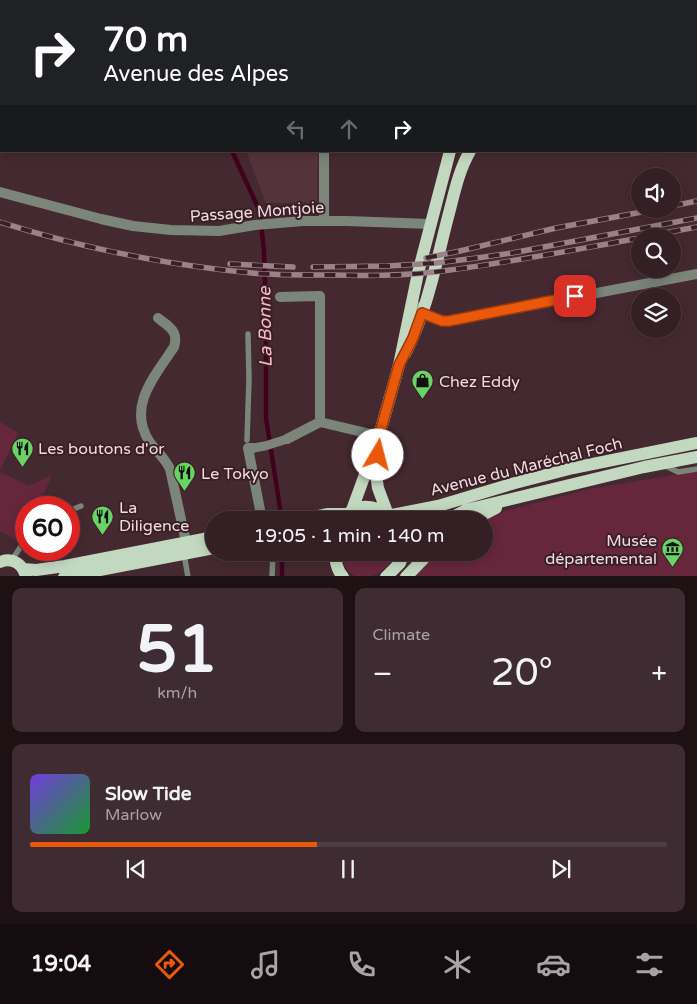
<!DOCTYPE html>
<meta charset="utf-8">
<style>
:root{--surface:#341f25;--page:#3f2c32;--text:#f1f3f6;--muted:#a9a2a7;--line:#4e3d42;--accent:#ea580c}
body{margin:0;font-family:"Varela Round",sans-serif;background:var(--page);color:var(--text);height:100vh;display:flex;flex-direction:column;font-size:19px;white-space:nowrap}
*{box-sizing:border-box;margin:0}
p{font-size:16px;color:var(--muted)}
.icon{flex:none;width:28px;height:28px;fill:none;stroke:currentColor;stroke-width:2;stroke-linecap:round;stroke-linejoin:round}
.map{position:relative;height:576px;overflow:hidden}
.side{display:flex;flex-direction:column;gap:12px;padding:12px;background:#1d1114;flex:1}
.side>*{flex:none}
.guide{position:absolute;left:0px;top:0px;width:698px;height:152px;box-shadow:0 2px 12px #0003,0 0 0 1px var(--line);background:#202124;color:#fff;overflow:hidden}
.buttons{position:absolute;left:631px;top:168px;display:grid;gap:10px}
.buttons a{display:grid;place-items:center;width:50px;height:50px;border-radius:50%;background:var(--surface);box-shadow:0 2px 12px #0003,0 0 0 1px var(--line);font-size:25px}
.speed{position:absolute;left:15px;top:496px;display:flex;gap:10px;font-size:25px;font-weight:700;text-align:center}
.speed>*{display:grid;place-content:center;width:65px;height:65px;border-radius:50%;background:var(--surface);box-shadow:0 2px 12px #0003,0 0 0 1px var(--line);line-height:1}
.speed .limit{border:8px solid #d22;background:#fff;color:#111}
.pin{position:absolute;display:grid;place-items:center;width:42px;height:42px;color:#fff;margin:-21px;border-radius:10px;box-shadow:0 2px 8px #0006}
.me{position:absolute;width:55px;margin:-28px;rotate:8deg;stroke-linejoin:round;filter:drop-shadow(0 0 4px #0008)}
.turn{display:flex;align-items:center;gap:18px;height:105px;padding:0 20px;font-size:22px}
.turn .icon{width:65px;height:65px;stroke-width:2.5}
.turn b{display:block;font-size:35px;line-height:42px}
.lanes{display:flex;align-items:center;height:48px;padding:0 20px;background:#0003;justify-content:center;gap:25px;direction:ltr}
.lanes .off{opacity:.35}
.big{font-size:38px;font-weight:600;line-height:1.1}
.side .card{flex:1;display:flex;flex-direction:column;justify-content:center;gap:8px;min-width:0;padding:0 18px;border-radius:10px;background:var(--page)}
.side .dial{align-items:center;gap:0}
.dial b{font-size:65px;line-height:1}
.song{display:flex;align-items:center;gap:15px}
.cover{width:60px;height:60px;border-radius:8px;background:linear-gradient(135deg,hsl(260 70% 55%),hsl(130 70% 35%))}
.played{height:5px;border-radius:2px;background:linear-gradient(90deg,var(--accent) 45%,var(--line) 45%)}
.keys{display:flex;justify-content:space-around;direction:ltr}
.heat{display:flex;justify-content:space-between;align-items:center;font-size:28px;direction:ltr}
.side .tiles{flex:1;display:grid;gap:12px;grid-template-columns:1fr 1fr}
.card:last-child{grid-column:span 2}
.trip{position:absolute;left:205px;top:511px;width:288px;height:50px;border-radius:25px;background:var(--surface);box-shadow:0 2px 12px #0003,0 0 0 1px var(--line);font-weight:600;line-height:50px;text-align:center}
.tab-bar{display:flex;height:80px;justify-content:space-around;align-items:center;background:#150c0f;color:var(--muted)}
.tab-bar .icon{width:35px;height:35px}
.tab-bar .active{color:var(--accent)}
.tab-bar b{font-size:22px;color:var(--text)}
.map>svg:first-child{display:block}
.built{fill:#55333d}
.green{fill:#66273c}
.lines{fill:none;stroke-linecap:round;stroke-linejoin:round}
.stream{stroke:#41001c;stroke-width:4.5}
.service{stroke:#7b857a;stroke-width:5.5}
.pedestrian{stroke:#7b857a;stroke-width:9}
.minor{stroke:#7b857a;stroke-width:10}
.tertiary{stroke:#7b857a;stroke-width:10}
.primary{stroke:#c3d8c1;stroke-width:12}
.rail-casing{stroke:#9a8288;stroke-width:5.5}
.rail{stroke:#3a1f27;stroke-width:4;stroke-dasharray:11;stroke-linecap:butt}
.route-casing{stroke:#983908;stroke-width:12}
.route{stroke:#ea580c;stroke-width:9}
.labels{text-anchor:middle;stroke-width:4;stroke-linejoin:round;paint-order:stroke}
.street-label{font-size:16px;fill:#efdce0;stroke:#3a1f27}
.poi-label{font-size:16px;fill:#efdce0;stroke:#3a1f27;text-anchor:start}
.water-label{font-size:18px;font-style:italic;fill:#f9b9c9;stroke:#3a1f27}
</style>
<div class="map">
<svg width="697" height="577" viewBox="0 0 697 577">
<rect width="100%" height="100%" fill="#452931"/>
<path class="built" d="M511,0H697V86L696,1H510Z
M246,151H318L317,203H266Z"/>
<path class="green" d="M0,422L18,433L0,471Z
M697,471V576L413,577L438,553L484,552L483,520L505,511L590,489Z
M0,472L29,486L52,475L38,507L26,508V527L18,541L0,531Z
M342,553V552L396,553C391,562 384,571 374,575C370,577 366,577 362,577C349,577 342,565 342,553Z"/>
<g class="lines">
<path class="stream" d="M164,0V1
M232,151L260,212L264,252L266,316V418L280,508
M282,577V559"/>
<path class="service" d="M291,1L294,0
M696,44H697
M247,440L249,379L248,334
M666,466L678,472L697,469
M69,511L81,506
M184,554L188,577
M12,560L23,543
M272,577L273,552"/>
<path class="pedestrian" d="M253,448L265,446L287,439"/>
<path class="minor" d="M321,0V1
M34,1L35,0
M0,49L1,47
M324,151V221
M0,192L101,219L133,226L171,230L219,231L255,225L303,221H347L430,224
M280,297L320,296V422
M418,307C423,317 439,321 449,321L697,274
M158,318C169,327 179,331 174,347C155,376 127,406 149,441C156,452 164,456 170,469L186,542
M287,439L320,422L379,436
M253,448H248L262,520"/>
<path class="tertiary" d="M696,95H697"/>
<path class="primary" d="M493,1V0
M405,354C427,312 436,263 448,217C454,195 458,172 470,151
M377,458L376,474L378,488L387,512
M352,510L379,436L399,365L418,273L450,151
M392,515L438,506L515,483L573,468L697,443
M299,520L327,514H347
M343,520C355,501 375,506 392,515
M447,520L466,510L644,467L697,457
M473,520L496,508
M335,552C335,561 337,570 343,577
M0,562C13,557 23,564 26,577
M24,569L36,570L65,566L214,537
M64,577L214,548
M386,577L400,563L404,552
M406,577L430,552"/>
<defs>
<path id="rail" d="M672,206L697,201
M0,222C82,248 166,265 252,273C279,275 306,275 332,275C366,276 400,276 434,272C503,264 572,250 640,238
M648,236L697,227
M426,258L460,251L556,228L658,209
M230,264L293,267
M313,267L388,266L436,263L477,258L512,253L697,218"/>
</defs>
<use href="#rail" class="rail-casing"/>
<use href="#rail" class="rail"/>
</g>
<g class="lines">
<defs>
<path id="route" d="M378,455L379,436L399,365L413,338L422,313L442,321H449L575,296"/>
</defs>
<use href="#route" class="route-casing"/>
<use href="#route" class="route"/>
</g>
<defs>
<symbol id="shop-pin" viewBox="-11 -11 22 30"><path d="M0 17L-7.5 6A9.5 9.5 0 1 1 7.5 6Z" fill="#69d464" stroke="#3a1f27"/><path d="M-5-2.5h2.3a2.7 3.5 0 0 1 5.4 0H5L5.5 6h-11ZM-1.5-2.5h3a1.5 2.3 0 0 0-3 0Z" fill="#111"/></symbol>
<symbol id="restaurant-pin" viewBox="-11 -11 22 30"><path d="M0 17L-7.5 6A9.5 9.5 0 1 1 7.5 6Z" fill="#69d464" stroke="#3a1f27"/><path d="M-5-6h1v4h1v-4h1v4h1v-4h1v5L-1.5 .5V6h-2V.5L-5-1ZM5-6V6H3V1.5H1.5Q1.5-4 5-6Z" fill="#111"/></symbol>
<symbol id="museum-pin" viewBox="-11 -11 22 30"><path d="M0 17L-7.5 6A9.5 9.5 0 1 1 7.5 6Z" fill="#69d464" stroke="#3a1f27"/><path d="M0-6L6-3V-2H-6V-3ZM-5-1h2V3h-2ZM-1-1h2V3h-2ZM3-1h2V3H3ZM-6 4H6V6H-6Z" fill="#111"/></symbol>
</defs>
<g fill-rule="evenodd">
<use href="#shop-pin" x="410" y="368" width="25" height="34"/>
<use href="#restaurant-pin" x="10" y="436" width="25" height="34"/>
<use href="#restaurant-pin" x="172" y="460" width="25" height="34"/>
<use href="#restaurant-pin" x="90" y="504" width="25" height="34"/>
<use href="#museum-pin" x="660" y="536" width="25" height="34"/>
</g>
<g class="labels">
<g class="street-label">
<text transform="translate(257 211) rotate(-4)" y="6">Passage Montjoie</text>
<text transform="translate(526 466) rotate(-14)" y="6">Avenue du Maréchal Foch</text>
</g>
<g class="poi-label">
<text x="439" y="387">Chez Eddy</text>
<text x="38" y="454">Les boutons d'or</text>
<text x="201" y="479">Le Tokyo</text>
<text x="119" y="513">La<tspan x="119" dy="18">Diligence</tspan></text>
<text x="657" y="546" text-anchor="end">Musée<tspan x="657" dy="18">départemental</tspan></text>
</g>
<g class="water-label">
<text transform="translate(265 327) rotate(-91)" y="6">La Bonne</text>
</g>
</g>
</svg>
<div class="buttons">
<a><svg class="icon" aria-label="sound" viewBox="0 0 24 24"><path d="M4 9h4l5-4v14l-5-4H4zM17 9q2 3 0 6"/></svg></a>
<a><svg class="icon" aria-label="search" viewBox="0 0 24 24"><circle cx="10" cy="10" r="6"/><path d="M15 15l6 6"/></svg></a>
<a><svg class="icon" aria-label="layers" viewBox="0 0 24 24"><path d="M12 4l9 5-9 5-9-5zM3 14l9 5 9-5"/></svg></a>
</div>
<div class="speed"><div class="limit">60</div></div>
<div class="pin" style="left:575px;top:296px;background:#d93025"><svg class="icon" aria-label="arrive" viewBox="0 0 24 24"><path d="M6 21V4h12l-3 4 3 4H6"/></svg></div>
<svg class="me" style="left:378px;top:455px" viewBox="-20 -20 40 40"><circle r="19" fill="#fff"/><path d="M0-13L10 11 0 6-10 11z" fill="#ea580c"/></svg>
<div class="trip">19:05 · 1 min · 140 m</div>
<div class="guide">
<div class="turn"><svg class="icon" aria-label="right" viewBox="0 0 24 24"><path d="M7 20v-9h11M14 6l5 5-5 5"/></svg><div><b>70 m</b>Avenue des Alpes</div></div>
<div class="lanes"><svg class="icon off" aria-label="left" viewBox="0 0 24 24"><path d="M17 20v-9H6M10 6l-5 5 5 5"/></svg><svg class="icon off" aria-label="ahead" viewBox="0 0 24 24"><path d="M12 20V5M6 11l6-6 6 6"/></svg><svg class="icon" aria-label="right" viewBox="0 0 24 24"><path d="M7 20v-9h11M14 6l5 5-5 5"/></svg></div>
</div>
</div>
<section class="side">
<div class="tiles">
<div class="card dial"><b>51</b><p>km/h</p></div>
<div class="card"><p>Climate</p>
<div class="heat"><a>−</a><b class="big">20°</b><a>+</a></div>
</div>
<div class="card">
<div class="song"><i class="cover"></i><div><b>Slow Tide</b><p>Marlow</p></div></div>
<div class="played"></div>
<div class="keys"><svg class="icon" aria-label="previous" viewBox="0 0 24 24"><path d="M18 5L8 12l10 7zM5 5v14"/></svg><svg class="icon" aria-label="pause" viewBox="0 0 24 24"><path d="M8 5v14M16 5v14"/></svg><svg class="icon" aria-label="next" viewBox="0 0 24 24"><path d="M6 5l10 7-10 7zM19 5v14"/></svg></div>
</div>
</div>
</section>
<nav class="tab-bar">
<b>19:04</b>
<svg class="icon active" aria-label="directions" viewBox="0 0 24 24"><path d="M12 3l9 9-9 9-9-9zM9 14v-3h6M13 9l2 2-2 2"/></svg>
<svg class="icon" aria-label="music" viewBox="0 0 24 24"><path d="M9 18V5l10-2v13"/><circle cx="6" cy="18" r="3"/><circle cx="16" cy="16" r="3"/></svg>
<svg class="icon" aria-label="phone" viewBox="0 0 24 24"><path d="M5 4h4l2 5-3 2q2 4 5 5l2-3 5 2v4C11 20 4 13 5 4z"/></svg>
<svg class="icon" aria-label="climate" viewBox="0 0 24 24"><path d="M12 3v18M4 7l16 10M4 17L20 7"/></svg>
<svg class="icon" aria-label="car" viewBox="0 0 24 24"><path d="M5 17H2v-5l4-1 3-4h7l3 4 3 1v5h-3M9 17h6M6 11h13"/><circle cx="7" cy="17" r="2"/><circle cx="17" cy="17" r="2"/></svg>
<svg class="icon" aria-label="filters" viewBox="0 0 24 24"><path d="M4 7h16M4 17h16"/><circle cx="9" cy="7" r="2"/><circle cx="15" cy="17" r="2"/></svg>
</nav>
